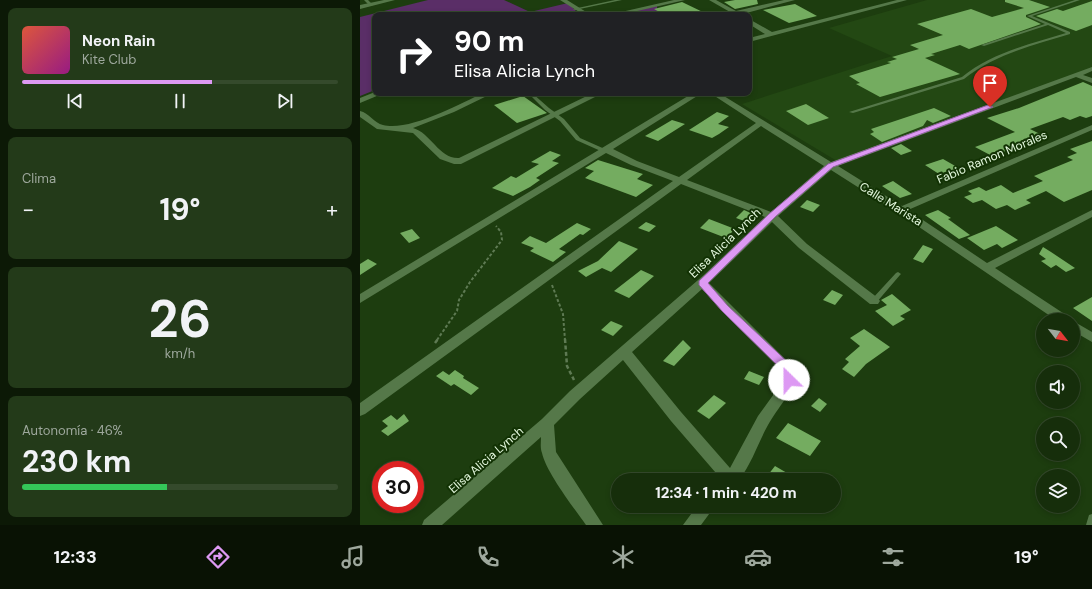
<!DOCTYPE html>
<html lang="es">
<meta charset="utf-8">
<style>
:root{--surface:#162e0b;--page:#233a19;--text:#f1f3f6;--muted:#9ea89d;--line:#354a2c;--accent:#dd99f3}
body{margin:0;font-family:"DM Sans",sans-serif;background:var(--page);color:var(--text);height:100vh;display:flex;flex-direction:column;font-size:15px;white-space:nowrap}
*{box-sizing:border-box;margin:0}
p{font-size:13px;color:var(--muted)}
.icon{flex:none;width:22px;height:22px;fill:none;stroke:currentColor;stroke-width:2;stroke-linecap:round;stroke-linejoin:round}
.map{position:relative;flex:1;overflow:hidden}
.side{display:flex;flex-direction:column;gap:8px;padding:8px;background:#0c1906;width:360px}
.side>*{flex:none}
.hud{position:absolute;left:12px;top:12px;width:380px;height:84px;border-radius:8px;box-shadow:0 2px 6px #0003,0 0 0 1px var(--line);background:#202124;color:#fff;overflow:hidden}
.needle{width:26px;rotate:121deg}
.buttons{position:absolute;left:676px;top:313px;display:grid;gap:8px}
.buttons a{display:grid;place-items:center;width:44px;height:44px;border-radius:50%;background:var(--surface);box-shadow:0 2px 6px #0003,0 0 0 1px var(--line);font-size:20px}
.speed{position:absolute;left:12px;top:461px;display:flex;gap:8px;font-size:20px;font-weight:700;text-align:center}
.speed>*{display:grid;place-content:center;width:52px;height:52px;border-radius:50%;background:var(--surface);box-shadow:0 2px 6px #0003,0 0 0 1px var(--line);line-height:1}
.speed .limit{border:6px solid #d22;background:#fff;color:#111}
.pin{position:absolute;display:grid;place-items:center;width:34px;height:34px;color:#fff;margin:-41px -17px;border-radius:50% 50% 50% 0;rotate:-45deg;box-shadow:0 0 4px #0007}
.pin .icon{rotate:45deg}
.me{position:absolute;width:44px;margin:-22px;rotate:337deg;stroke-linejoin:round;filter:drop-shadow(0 0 3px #0008)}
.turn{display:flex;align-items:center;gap:14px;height:84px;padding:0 16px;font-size:18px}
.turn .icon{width:52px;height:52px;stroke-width:2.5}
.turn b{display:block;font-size:28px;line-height:34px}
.big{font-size:30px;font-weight:700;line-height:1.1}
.side .card{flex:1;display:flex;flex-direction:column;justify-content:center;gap:6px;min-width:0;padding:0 14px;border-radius:8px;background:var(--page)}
.side .dial{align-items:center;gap:0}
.dial b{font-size:52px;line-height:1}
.song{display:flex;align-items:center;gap:12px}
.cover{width:48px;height:48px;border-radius:6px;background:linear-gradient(135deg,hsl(10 70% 55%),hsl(310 70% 35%))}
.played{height:4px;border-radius:2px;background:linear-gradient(90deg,var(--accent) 60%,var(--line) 60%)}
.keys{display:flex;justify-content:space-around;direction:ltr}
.heat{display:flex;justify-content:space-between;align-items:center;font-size:22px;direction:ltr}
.charge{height:6px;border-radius:3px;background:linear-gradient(90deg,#34c759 46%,var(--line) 0)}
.trip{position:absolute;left:251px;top:473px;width:230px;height:40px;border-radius:20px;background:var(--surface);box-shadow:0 2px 6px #0003,0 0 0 1px var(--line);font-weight:700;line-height:40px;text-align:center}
.tab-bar{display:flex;height:64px;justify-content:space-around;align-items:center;background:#091204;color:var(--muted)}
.tab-bar .icon{width:28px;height:28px}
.tab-bar .active{color:var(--accent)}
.tab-bar b{font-size:18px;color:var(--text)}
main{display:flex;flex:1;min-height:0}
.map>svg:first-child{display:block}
.built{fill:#234813}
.green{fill:#5a2e67}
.building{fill:#74ac60}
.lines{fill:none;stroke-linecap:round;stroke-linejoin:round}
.path-far1{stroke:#5e7a53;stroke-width:2;stroke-dasharray:3 2;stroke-linecap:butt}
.path{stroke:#5e7a53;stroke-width:2.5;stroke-dasharray:4 2.5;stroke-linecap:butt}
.service{fill:#557849;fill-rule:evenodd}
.minor{fill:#557849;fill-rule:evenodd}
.route{fill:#dd99f3;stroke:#90639e}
.labels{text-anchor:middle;stroke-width:4;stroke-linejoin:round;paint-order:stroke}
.street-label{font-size:12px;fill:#e4f8de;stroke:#123204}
</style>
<main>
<section class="side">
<div class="card">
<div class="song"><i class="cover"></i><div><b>Neon Rain</b><p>Kite Club</p></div></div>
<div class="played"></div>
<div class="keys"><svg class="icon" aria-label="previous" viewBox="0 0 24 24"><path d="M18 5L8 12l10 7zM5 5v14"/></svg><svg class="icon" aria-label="pause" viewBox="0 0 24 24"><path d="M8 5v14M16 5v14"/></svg><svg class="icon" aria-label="next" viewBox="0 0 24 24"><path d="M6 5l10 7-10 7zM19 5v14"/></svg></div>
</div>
<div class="card"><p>Clima</p>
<div class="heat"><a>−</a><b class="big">19°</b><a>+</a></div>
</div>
<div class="card dial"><b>26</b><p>km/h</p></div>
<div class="card"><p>Autonomía · 46%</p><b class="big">230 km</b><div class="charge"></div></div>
</section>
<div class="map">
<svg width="732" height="525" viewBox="0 0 732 525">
<rect width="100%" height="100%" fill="#1d3d0f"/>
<path class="built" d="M567,0H732V69L482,164L382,104L532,56L469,28Z"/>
<path class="green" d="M68,0H144L170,12L208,3L218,13L214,15H15V90L0,96V17Z
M297,6V9L305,15H256Z"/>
<path class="building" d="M375,0H397L398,4L375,9L364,2Z
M645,0H669L690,7L666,15V17L681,24L609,49L600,45L571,54L575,55L565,58L600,74L520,97L496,84L500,83L489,76L531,63L527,62L537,59L532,57L559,49L550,45L583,35L557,24L611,9L632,17L664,8L645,2Z
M732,1V25L716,31L676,16L697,9L703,11Z
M322,2L349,15H305L294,9Z
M435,4L457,16L429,23L403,10Z
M723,82L732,86V116L726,118L720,116L710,120L703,117L670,129L686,137L632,156L615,147L655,132L627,118L659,108Z
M163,96L187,113L157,123L134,105Z
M446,104L469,118L448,125L426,111Z
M574,108L591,116L573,123L567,120L563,126L522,142L510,134L514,132L511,129Z
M357,112L369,116L358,124L369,127L359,134L352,138L329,130Z
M312,120L325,124L298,141L285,136Z
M732,141V190L704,202L686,191L666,200L671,203L655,210L647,205L636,209L622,200L613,203L604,197L612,194L608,191L619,187L626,191L641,185L653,193L683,181L674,176L713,160L707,157L717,153L710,149Z
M541,144L552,151L541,155L531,148Z
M190,151L201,155L192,161L199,163L176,178L180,180L170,187L153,196L132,188L151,176L156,178L179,164L171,162Z
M583,159L604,171L594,175L588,171L579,174L565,165Z
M238,160L283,174L277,179L293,185L276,197L225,178L234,171L225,168Z
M533,181L552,194L540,198L522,186Z
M447,200L460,205L453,212L440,207Z
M384,210L395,215L387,222L376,218Z
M578,210L591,218L588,219L610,235L599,239L565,215Z
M349,219L375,229L366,238L340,228Z
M286,222L296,226L289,232L278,228Z
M217,223L231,229L223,235L220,234L199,249L206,252L193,262L170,251L174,248L161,243L170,236L186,243Z
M636,226L658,240L642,248L637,244L624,250L607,238Z
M52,229L60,238L49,243L40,233Z
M259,241L278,249L251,272L242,268L226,277L218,271L238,261Z
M563,245L573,249L563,263L553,259Z
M683,247L691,252L715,268L706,272L696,265L691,268L681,261L686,259L679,254Z
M8,259L17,264L0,275V264Z
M281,270L294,276L269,298L254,291Z
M472,290L483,295L475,305L463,300Z
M532,294L551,310L540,316L545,319L533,326L515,311L527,305L521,300Z
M732,297V321L713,308Z
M251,321L263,326L253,336L241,330Z
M504,329L530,347L506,364L494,377L482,369L489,362L485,359L500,346L490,338Z
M323,340L331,348L314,366L303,361Z
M95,370L104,376L103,378L119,388L111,395L94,384L91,386L76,376L83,371L89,375Z
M389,371L404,377L399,385L384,379Z
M354,395L366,403L349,419L337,411Z
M459,398L467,404L460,412L451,406Z
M44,414L49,421L28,436L21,431L28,426L22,421L31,415L37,420Z
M428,423L461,441L450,456L416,438Z
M415,466L427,473L422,480H404Z"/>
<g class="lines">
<path class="path-far1" d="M192,285L203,314L205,340
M77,340L97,311L99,300L110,282L142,240L141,232L136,226"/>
<path class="path" d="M205,339L207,366L214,380
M75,343L78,339"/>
<path class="service" d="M4,0H8L13,5L10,6Z
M255,0H262L215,10L213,9Z
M715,0H720L672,16L710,32V34C674,45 635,54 604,79L493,113L489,112L602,77C631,53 670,44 706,33L688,25L624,46L621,45L685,24L667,16Z
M168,93H172L189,108L204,119L220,138L247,150V152H243L216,140L200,121L185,110Z
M538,272L541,274L540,275L516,303H512L511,301L512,299L536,273Z
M732,514V525H726L729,515Z"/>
<path class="minor" d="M24,0H35L0,9V5Z
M200,0H207L231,15H224Z
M314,0H325L260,15H248Z
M349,0H356L376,11L424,0H435L379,15H363L370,12Z
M537,0H547L389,42V38L405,34L389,24V19L412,32Z
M732,67V71L723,75L732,78V83L716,77L478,166L542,206L732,125V130L548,210L627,263L732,210V217L635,268L709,317L711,320H696L537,212L471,170L418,216L447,244L518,298L520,301L518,304H510L439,248L412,222L349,283L437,371C433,393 418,407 408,425C398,443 392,463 379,480H362L311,421L263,360L220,399L194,425L196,452L243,525H226C214,508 186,472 182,453C180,448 181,442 181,437L82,525H62L64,520L182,419L210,391L345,274L405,217L321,184L5,414L0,416V403L313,181L271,165L246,153L0,303V294L333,93H342L253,149L277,161L319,177L396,123L350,93H359L471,162ZM401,126L464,166L411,212L327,180ZM342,289L423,372L419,387L398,416L370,468L321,412L272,352Z
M15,92L24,93L0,103V98Z
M123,93H133L94,112L53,128C71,133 79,159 99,158L233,93H243L101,164H94L80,159L53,133L17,129L0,117V111C9,113 14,123 23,125C48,132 100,104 123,93Z
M713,321L732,332V342L713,331Z
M337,506H355L341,525H323Z"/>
</g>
<path class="route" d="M628,105L633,107L473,167L415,217L348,283L368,306L434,368L435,371L433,383H425L424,372L362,311L339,285V281L409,214L468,164Z"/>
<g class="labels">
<g class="street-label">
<text transform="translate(632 157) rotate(-23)" y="4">Fabio Ramon Morales</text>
<text transform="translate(531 204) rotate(32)" y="4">Calle Marista</text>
<text transform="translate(365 243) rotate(-44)" y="4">Elisa Alicia Lynch</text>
<text transform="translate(126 460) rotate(-41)" y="4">Elisa Alicia Lynch</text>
</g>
</g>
</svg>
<div class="buttons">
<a><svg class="needle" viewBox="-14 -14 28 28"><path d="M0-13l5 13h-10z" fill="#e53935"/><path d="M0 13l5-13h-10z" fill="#9ea89d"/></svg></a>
<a><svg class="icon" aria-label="sound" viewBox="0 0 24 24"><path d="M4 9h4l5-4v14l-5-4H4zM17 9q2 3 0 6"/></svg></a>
<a><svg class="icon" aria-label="search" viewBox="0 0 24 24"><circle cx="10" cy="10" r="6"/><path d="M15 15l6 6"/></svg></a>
<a><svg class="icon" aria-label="layers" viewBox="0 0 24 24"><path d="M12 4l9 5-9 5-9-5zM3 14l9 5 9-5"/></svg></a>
</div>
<div class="speed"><div class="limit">30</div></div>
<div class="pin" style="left:630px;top:107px;background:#d93025"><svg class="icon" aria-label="arrive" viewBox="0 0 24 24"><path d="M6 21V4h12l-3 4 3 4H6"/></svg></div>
<svg class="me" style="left:429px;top:380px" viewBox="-20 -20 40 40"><circle r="19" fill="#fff"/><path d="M0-13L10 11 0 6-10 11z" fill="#dd99f3"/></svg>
<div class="trip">12:34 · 1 min · 420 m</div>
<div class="hud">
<div class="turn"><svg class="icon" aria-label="right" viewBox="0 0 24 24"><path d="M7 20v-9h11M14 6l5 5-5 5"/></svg><div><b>90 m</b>Elisa Alicia Lynch</div></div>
</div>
</div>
</main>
<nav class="tab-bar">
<b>12:33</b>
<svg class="icon active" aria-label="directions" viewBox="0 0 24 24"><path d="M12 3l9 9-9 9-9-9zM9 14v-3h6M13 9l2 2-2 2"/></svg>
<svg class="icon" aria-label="music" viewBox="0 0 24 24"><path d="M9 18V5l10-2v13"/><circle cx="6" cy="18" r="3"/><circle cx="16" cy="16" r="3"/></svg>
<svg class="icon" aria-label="phone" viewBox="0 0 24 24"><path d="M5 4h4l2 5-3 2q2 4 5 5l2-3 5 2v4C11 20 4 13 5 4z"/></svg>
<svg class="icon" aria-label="climate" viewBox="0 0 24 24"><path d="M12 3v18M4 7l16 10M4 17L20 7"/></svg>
<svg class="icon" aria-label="car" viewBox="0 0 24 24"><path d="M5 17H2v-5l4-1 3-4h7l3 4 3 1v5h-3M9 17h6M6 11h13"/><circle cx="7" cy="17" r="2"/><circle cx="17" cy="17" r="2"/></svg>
<svg class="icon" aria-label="filters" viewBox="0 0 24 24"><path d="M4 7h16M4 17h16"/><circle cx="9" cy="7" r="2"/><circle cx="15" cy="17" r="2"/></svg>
<b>19°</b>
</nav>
